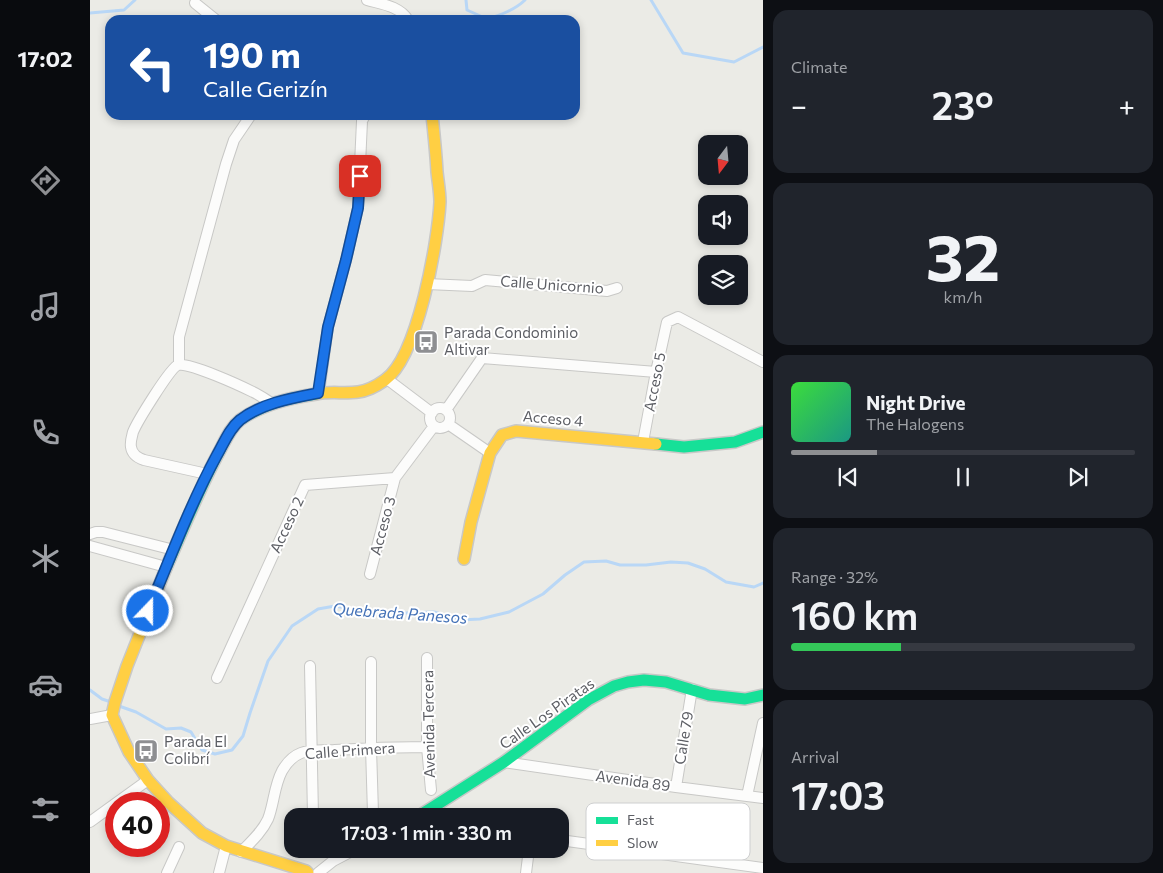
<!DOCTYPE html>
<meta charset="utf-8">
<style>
:root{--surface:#171b24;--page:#20242c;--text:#f1f3f6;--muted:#9ea1a6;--line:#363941;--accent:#8e8f92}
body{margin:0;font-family:Commissioner,sans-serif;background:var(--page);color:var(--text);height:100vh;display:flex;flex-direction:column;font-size:19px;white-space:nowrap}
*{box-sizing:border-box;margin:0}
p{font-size:16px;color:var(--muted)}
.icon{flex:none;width:28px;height:28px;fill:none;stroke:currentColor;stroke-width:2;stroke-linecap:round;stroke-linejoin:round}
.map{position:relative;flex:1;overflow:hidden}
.details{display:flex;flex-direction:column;gap:10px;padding:10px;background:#0d0f14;width:400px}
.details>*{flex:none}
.guide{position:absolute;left:15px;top:15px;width:475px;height:105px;border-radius:15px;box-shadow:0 2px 8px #0003;background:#1a4fa0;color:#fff;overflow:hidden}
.needle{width:32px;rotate:196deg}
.buttons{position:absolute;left:608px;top:135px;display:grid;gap:10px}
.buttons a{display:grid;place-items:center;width:50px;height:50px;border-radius:10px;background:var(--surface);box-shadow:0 2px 8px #0003;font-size:25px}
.speed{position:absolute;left:15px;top:792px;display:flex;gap:10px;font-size:25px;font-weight:700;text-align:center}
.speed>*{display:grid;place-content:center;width:65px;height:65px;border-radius:50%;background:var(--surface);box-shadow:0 2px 8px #0003;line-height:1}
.speed .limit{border:8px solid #d22;background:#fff;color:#111}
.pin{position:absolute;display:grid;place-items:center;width:42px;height:42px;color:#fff;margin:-21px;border-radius:10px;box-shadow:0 2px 8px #0006}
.me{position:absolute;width:55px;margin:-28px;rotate:22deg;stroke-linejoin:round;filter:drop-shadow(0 0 4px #0008)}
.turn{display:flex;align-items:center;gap:18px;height:105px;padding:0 15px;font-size:22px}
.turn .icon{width:65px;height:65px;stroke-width:2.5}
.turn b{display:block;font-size:35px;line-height:42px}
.big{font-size:38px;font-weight:600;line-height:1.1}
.details .card{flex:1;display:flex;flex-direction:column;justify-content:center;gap:8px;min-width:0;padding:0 18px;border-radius:15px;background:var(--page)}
.details .dial{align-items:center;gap:0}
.dial b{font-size:65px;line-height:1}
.song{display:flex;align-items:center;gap:15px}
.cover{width:60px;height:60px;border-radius:8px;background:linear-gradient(135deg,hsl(120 70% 55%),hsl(170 70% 35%))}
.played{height:5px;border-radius:2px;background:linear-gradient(90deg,var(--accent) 25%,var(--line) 25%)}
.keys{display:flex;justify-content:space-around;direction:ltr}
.heat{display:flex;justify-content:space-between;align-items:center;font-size:28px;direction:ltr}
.charge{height:8px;border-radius:4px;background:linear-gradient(90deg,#34c759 32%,var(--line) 0)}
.trip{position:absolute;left:194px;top:808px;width:285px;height:50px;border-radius:15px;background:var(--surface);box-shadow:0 2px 8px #0003;font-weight:600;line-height:50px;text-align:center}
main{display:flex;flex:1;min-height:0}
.dock{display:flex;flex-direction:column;width:90px;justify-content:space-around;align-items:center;background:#090b0e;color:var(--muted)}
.dock .icon{width:35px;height:35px}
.dock .on{color:var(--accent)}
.dock b{font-size:22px;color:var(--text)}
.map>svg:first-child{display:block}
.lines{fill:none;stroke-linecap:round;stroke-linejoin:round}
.stream{stroke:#b9d7f6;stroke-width:3}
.street-casing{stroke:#c8c8c6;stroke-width:12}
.fast-casing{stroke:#c8c8c7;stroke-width:14}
.slow-casing{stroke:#c8c8c7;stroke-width:14}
.street{stroke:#fcfcfb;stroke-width:10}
.fast{stroke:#16e098;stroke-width:11}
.slow{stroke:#ffcf43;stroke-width:11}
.route-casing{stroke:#114b97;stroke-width:12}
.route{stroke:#1a73e8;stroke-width:9}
.labels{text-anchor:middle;stroke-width:4;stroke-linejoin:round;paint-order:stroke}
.street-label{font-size:15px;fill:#5c5e64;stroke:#fff}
.poi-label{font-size:15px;fill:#5c5e64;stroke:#fff;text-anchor:start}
.water-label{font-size:16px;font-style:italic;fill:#4472b7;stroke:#fff}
.key{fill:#fff;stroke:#cecfd0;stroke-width:1}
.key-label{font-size:14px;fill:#5c5e64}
</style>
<main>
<nav class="dock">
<b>17:02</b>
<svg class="icon on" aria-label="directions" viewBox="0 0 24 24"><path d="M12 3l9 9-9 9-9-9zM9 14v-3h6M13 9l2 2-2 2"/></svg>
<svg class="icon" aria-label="music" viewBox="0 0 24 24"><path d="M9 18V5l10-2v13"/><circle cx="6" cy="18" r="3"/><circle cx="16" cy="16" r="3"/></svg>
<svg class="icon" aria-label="phone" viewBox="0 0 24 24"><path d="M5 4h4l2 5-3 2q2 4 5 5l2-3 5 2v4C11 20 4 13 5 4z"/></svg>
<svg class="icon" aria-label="climate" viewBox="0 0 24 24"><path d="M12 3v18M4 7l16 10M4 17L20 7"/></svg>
<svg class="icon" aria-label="car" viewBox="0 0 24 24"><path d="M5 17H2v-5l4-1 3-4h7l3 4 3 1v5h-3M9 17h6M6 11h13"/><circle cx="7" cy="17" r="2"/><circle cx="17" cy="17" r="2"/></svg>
<svg class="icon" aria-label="filters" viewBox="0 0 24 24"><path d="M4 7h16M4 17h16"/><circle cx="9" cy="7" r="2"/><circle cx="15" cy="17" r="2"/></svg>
</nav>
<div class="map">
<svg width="673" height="873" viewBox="0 0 673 873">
<rect width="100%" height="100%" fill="#ebebe6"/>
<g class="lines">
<path class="stream" d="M376,0L377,10L397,19C410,15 425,10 435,0
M561,0L593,53L644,62L673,47
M0,13L34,10L45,0
M0,690L12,699L21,702
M29,706L46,712L76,729L91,728L101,732L112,750L125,754L142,750L153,736L160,713L178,661L202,626L228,609L245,606L279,612L317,613L344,612L370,620L390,619L419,612L453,594L475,575L494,562L516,561L530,565H556L581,562L598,563L615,569L636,582L664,587L673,583"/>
<defs>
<path id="street" d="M277,0C291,4 310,6 318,20
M105,3L126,20
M337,284L382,286L395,280L517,291L527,288
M89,365V337L136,164L144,140L161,115
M297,379L342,413
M229,393L238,327L256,260L268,208L272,121L275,115
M340 418a10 10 0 1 1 20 0a10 10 0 1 1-20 0Z
M356,410L392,358L566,372
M358,424L400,453
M553,442L566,372L577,322L588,317L673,362
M117,474L54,460C48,458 42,454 41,447C40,442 42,436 43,432C47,422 80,368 88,365C99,362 151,386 163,392C170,395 176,400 183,404
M0,534L6,532H13L84,550
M0,546L76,567
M280,574L305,478
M337,658V747L341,790
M281,662V748L283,813
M220,666L223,816
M127,678L215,485L305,478L344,426
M0,719L22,715
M414,762L586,787L673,798
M586,787L602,689
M657,796L673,723
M0,822L58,780
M470,840L673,868
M151,852C161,842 172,832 178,819C184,804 184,786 192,771C196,764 203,756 211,753C221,749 235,751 245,750C276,748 307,747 337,747
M77,873L89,847
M129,873L136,846
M228,873L243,861L266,849
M436,873L439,849"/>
<path id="fast" d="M566,444L594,447L645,442L673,432
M76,568C93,529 109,489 129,452C135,441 140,428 150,420C172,404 200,398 226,394
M329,816L414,762L498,700L524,686L538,682L554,680L576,682L619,695L655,699L673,695"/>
<path id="slow" d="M226,394C240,391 254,394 268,392C277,391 288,385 295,380C328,357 348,241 350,202C350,192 348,182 347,172C346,153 344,134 342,115
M374,559L381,522L400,453L412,435L426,431L566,444
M76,568L37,666L25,702L22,715L39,752L58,780L78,802L112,833L136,846L216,871L218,873"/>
</defs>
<use href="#street" class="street-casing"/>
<use href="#fast" class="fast-casing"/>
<use href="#slow" class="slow-casing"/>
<use href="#street" class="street"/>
<use href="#fast" class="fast"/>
<use href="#slow" class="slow"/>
</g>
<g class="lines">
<defs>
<path id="route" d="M58,611C80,559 100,505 127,455C134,443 139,429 150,420C172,403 202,398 228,393L238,327L256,260L268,208L270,176"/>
</defs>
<use href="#route" class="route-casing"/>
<use href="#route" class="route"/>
</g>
<defs>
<symbol id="bus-square" viewBox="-11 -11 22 22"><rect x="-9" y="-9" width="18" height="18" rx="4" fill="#8e8f92" stroke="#fff"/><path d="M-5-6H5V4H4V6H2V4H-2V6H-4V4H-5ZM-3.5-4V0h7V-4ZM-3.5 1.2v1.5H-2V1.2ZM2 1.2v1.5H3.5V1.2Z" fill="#fff"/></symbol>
</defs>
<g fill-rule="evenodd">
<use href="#bus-square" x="322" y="328" width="28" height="28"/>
<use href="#bus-square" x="42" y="737" width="28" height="28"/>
</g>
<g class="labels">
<g class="street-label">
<text transform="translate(462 285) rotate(4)" y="5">Calle Unicornio</text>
<text transform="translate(565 382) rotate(-79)" y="5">Acceso 5</text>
<text transform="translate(463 419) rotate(5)" y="5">Acceso 4</text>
<text transform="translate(197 525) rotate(-65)" y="5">Acceso 2</text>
<text transform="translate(293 526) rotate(-75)" y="5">Acceso 3</text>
<text transform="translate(457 714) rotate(-35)" y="5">Calle Los Piratas</text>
<text transform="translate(339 724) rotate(-91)" y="5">Avenida Tercera</text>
<text transform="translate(594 738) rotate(-81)" y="5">Calle 79</text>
<text transform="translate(260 751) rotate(-4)" y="5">Calle Primera</text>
<text transform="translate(543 781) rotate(8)" y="5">Avenida 89</text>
</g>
<g class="poi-label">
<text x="354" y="338">Parada Condominio<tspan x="354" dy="17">Altivar</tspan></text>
<text x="74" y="747">Parada El<tspan x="74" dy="17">Colibrí</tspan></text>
</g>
<g class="water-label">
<text transform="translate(310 613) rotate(4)" y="6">Quebrada Panesos</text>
</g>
</g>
<rect x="496" y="803" width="164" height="57" rx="8" class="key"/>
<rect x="506" y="817" width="22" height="7" fill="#16e098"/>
<rect x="506" y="840" width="22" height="6" fill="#ffcf43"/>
<g class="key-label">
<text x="537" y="825">Fast</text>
<text x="537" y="848">Slow</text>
</g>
</svg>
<div class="buttons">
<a><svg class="needle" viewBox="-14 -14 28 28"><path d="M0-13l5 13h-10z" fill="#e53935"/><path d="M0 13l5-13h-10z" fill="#9ea1a6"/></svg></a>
<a><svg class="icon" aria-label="sound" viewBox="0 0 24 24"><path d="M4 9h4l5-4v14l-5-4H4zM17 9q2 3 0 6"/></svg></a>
<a><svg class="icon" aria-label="layers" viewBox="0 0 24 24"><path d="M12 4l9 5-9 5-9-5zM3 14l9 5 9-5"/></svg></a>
</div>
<div class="speed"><div class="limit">40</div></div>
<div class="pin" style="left:270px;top:176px;background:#d93025"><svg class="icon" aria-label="arrive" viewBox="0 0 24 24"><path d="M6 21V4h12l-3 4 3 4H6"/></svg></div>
<svg class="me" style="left:58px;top:611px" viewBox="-20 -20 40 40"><circle r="17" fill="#1a73e8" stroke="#fff" stroke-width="3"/><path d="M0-11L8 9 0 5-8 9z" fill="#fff"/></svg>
<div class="trip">17:03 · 1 min · 330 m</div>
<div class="guide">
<div class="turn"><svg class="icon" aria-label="left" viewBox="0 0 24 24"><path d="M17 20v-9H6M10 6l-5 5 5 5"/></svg><div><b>190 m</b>Calle Gerizín</div></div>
</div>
</div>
<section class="details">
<div class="card"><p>Climate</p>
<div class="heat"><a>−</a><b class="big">23°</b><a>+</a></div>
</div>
<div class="card dial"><b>32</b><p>km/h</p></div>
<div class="card">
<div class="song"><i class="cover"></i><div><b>Night Drive</b><p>The Halogens</p></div></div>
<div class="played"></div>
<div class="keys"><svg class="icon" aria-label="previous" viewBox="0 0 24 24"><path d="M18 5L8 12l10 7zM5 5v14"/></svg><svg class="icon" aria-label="pause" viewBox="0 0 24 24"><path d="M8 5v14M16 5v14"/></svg><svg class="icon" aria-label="next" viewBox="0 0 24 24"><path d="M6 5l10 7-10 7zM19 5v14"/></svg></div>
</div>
<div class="card"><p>Range · 32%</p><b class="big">160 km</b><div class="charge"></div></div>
<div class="card"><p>Arrival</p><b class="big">17:03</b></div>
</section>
</main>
